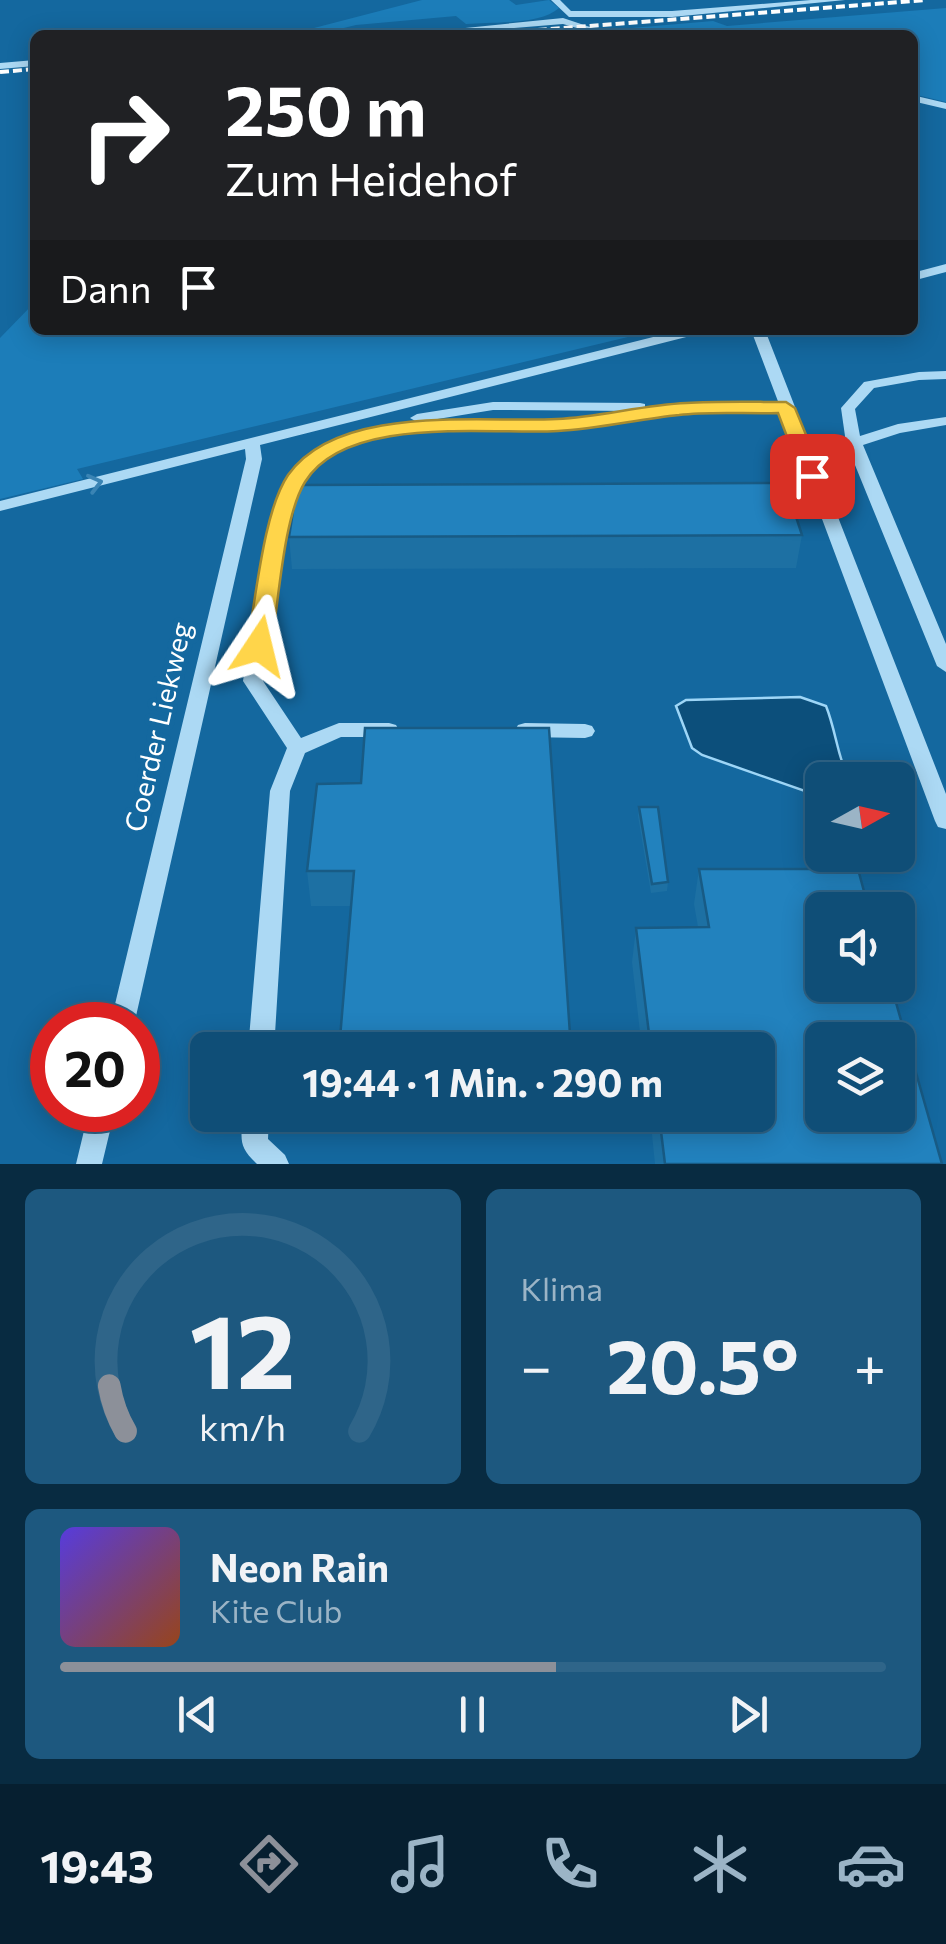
<!DOCTYPE html>
<html lang="de">
<meta charset="utf-8">
<style>
:root{--surface:#0f4e77;--page:#1d587f;--text:#f1f3f6;--muted:#9bb4c6;--line:#2f6589;--accent:#8c9099}
body{margin:0;font-family:Commissioner,sans-serif;background:var(--page);color:var(--text);height:100vh;display:flex;flex-direction:column;font-size:38px;white-space:nowrap}
*{box-sizing:border-box;margin:0}
p{font-size:32px;color:var(--muted)}
.icon{flex:none;width:55px;height:55px;fill:none;stroke:currentColor;stroke-width:2;stroke-linecap:round;stroke-linejoin:round}
.map{position:relative;height:1164px;overflow:hidden}
.sheet{display:flex;flex-direction:column;gap:25px;padding:25px;background:#082b41;flex:1}
.sheet>*{flex:none}
.banner{position:absolute;left:30px;top:30px;width:888px;height:305px;border-radius:15px;box-shadow:0 5px 25px #0003,0 0 0 2px var(--line);background:#202124;color:#fff;overflow:hidden}
.needle{width:65px;rotate:82deg}
.tools{position:absolute;left:805px;top:762px;display:grid;gap:20px}
.tools a{display:grid;place-items:center;width:110px;height:110px;border-radius:15px;background:var(--surface);box-shadow:0 5px 25px #0003,0 0 0 2px var(--line);font-size:50px}
.speed{position:absolute;left:30px;top:1002px;display:flex;gap:20px;font-size:50px;font-weight:700;text-align:center}
.speed>*{display:grid;place-content:center;width:130px;height:130px;border-radius:50%;background:var(--surface);box-shadow:0 5px 25px #0003,0 0 0 2px var(--line);line-height:1}
.speed .limit{border:15px solid #d22;background:#fff;color:#111}
.pin{position:absolute;display:grid;place-items:center;width:85px;height:85px;color:#fff;margin:-42px;border-radius:20px;box-shadow:0 5px 15px #0006}
.me{position:absolute;width:110px;margin:-55px;rotate:10deg;stroke-linejoin:round;filter:drop-shadow(0 0 8px #0008)}
.turn{display:flex;align-items:center;gap:35px;height:210px;padding:0 30px;font-size:45px}
.turn .icon{width:130px;height:130px;stroke-width:2.5}
.turn b{display:block;font-size:70px;line-height:85px}
.then{display:flex;align-items:center;height:95px;padding:0 30px;background:#0003;gap:20px;font-size:38px}
.big{font-size:75px;font-weight:700;line-height:1.1}
.sheet .card{flex:1;display:flex;flex-direction:column;justify-content:center;gap:15px;min-width:0;padding:0 35px;border-radius:15px;background:var(--page)}
.sheet .dial{align-items:center;gap:0}
.dial svg{height:260px;overflow:visible;fill:none;stroke:var(--line);stroke-width:7;stroke-linecap:round;text-anchor:middle}
.dial text{fill:var(--text);stroke:none}
.song{display:flex;align-items:center;gap:30px}
.cover{width:120px;height:120px;border-radius:15px;background:linear-gradient(135deg,hsl(250 70% 55%),hsl(20 70% 35%))}
.played{height:10px;border-radius:5px;background:linear-gradient(90deg,var(--accent) 60%,var(--line) 60%)}
.keys{display:flex;justify-content:space-around;direction:ltr}
.heat{display:flex;justify-content:space-between;align-items:center;font-size:55px;direction:ltr}
.sheet .tiles{flex:1;display:grid;gap:25px;grid-template-columns:1fr 1fr}
.card:last-child{grid-column:span 2}
.trip{position:absolute;left:190px;top:1032px;width:585px;height:100px;border-radius:15px;background:var(--surface);box-shadow:0 5px 25px #0003,0 0 0 2px var(--line);font-weight:700;line-height:100px;text-align:center}
.dock{display:flex;height:160px;justify-content:space-around;align-items:center;background:#061f30;color:var(--muted)}
.dock .icon{width:70px;height:70px}
.dock .selected{color:var(--accent)}
.dock b{font-size:45px;color:var(--text)}
.map>svg:first-child{display:block}
.green{fill:#1c7db9}
.water{fill:#0c4f7b;stroke:#9ed6f7;stroke-width:2.5}
.lines{fill:none;stroke-linecap:round;stroke-linejoin:round}
.stream{stroke:#9ed6f7;stroke-width:4}
.minor{fill:#acd9f4;fill-rule:evenodd}
.rail{stroke:#fff;stroke-width:4;stroke-dasharray:9 4;stroke-linecap:butt}
.wall{fill:#1d70a3}
.building{fill:#2282be;stroke:#185b85;stroke-width:2.5;fill-rule:evenodd}
.oneway{stroke:#3a84b4}
.route{fill:#ffd54a;stroke:#a68a30;stroke-width:2.5}
.labels{text-anchor:middle;stroke-width:10;stroke-linejoin:round;paint-order:stroke}
.street-label{font-size:28px;fill:#fff;stroke:#14689f}
</style>
<div class="map">
<svg width="946" height="1164" viewBox="0 0 946 1164">
<rect width="100%" height="100%" fill="#14689f"/>
<path class="green" d="M422,0H509L516,5L549,0L559,8C540,25 493,22 466,24L456,16L356,25L315,35H287Z
M946,8V102L913,94L912,35H639L620,29L713,21L727,26Z
M35,302V330H657L77,469L83,479L0,499V338Z"/>
<path class="water" d="M800,697L826,706C836,731 837,755 849,780H822V797L702,755L692,748L676,706L686,700Z"/>
<g class="lines">
<path class="stream" d="M912,114L917,113"/>
<path class="minor" d="M551,0H560L571,11H672L811,0H845L672,17H569Z
M563,18L614,35H601L563,24L430,35H396Z
M35,60V66L0,69V63Z
M912,95L946,103V109L912,101Z
M946,264V272L912,281V273Z
M681,330H704L702,333L260,445L262,459L134,1025H110L246,459L245,449L0,511V501Z
M751,330H765L946,794V829L938,827L935,821L782,412C750,412 716,410 683,413C648,416 614,425 578,428C500,435 356,407 304,481C278,518 270,632 263,681L301,738L339,723H389L396,725L399,730L396,735L389,737H341L305,753L290,791L274,1050H248L270,791L287,748L243,681C254,618 258,490 315,452C345,432 382,427 417,422L410,418L417,414L493,402L640,403L645,404V410L676,404H779ZM493,410L637,411L563,421L419,422Z
M946,371V379L919,380L874,388L855,409L860,436L898,424L946,417V425L900,433L863,445L946,644V672L937,666L846,443L841,408L864,382L919,372Z
M525,723L585,724L592,726L595,731L592,736L585,738L525,737L518,735L515,730L518,725Z
M89,1110H115L102,1164H76Z
M243,1115H269L268,1139L285,1155L289,1164H257C238,1146 241,1140 243,1115Z"/>
<path class="rail" d="M473,35L926,0
M0,72L35,69"/>
</g>
<path class="wall" d="M802,535L796,568L292,569L289,537Z
M549,728L571,1050H339L351,906H311L307,871L361,783Z
M639,807L668,882L667,891L651,893L638,816Z
M699,869L942,1164H655L650,1115H758V1050H642L632,962L636,928L698,927L694,904Z"/>
<path class="building" d="M785,483L802,535L289,537L297,485Z
M365,728H549L571,1049L339,1050L354,871H307L317,784L361,783Z
M639,807H658L668,882L652,884Z
M699,869H858L869,910H822V985H891L942,1164H665L659,1115H758V1050H651L636,928L709,927ZM822,1040H898V1115H822Z"/>
<defs><path id="oneway-chevron" d="M-2-3.5L2.5 0L-2 3.5" fill="none" stroke-width="1.6" stroke-linecap="round" stroke-linejoin="round" transform="scale(2.5)"/></defs>
<use class="oneway" href="#oneway-chevron" transform="translate(95 483) rotate(-14)"/>
<path class="route" d="M786,402L795,408L823,476L820,481H805L802,476L778,413C746,414 711,411 679,415C639,419 598,429 558,431C490,435 346,414 305,482C283,518 279,602 271,646L259,653L247,646C256,600 263,512 288,475C339,403 480,423 557,419C600,417 643,405 686,403C719,401 752,402 786,402Z"/>
<g class="labels">
<g class="street-label">
<text transform="translate(158 727) rotate(-77)" y="10">Coerder Liekweg</text>
</g>
</g>
</svg>
<div class="tools">
<a><svg class="needle" viewBox="-14 -14 28 28"><path d="M0-13l5 13h-10z" fill="#e53935"/><path d="M0 13l5-13h-10z" fill="#9bb4c6"/></svg></a>
<a><svg class="icon" aria-label="sound" viewBox="0 0 24 24"><path d="M4 9h4l5-4v14l-5-4H4zM17 9q2 3 0 6"/></svg></a>
<a><svg class="icon" aria-label="layers" viewBox="0 0 24 24"><path d="M12 4l9 5-9 5-9-5zM3 14l9 5 9-5"/></svg></a>
</div>
<div class="speed"><div class="limit">20</div></div>
<div class="pin" style="left:812px;top:476px;background:#d93025"><svg class="icon" aria-label="arrive" viewBox="0 0 24 24"><path d="M6 21V4h12l-3 4 3 4H6"/></svg></div>
<svg class="me" style="left:259px;top:646px" viewBox="-20 -20 40 40"><path d="M0-17L14 15 0 8-14 15z" fill="#ffd54a" stroke="#fff" stroke-width="4"/></svg>
<div class="trip">19:44 · 1 Min. · 290 m</div>
<div class="banner">
<div class="turn"><svg class="icon" aria-label="right" viewBox="0 0 24 24"><path d="M7 20v-9h11M14 6l5 5-5 5"/></svg><div><b>250 m</b>Zum Heidehof</div></div>
<div class="then">Dann<svg class="icon" aria-label="arrive" viewBox="0 0 24 24"><path d="M6 21V4h12l-3 4 3 4H6"/></svg></div>
</div>
</div>
<section class="sheet">
<div class="tiles">
<div class="card dial"><svg viewBox="0 0 100 80">
<path d="M14 69A42 42 0 1 1 86 69"/>
<path d="M14 69A42 42 0 0 1 9 55" stroke="#8c9099"/>
<text x="50" y="56" font-size="32" font-weight="700">12</text>
<text x="50" y="72" font-size="11">km/h</text>
</svg></div>
<div class="card"><p>Klima</p>
<div class="heat"><a>−</a><b class="big">20.5°</b><a>+</a></div>
</div>
<div class="card">
<div class="song"><i class="cover"></i><div><b>Neon Rain</b><p>Kite Club</p></div></div>
<div class="played"></div>
<div class="keys"><svg class="icon" aria-label="previous" viewBox="0 0 24 24"><path d="M18 5L8 12l10 7zM5 5v14"/></svg><svg class="icon" aria-label="pause" viewBox="0 0 24 24"><path d="M8 5v14M16 5v14"/></svg><svg class="icon" aria-label="next" viewBox="0 0 24 24"><path d="M6 5l10 7-10 7zM19 5v14"/></svg></div>
</div>
</div>
</section>
<nav class="dock">
<b>19:43</b>
<svg class="icon selected" aria-label="directions" viewBox="0 0 24 24"><path d="M12 3l9 9-9 9-9-9zM9 14v-3h6M13 9l2 2-2 2"/></svg>
<svg class="icon" aria-label="music" viewBox="0 0 24 24"><path d="M9 18V5l10-2v13"/><circle cx="6" cy="18" r="3"/><circle cx="16" cy="16" r="3"/></svg>
<svg class="icon" aria-label="phone" viewBox="0 0 24 24"><path d="M5 4h4l2 5-3 2q2 4 5 5l2-3 5 2v4C11 20 4 13 5 4z"/></svg>
<svg class="icon" aria-label="climate" viewBox="0 0 24 24"><path d="M12 3v18M4 7l16 10M4 17L20 7"/></svg>
<svg class="icon" aria-label="car" viewBox="0 0 24 24"><path d="M5 17H2v-5l4-1 3-4h7l3 4 3 1v5h-3M9 17h6M6 11h13"/><circle cx="7" cy="17" r="2"/><circle cx="17" cy="17" r="2"/></svg>
</nav>
